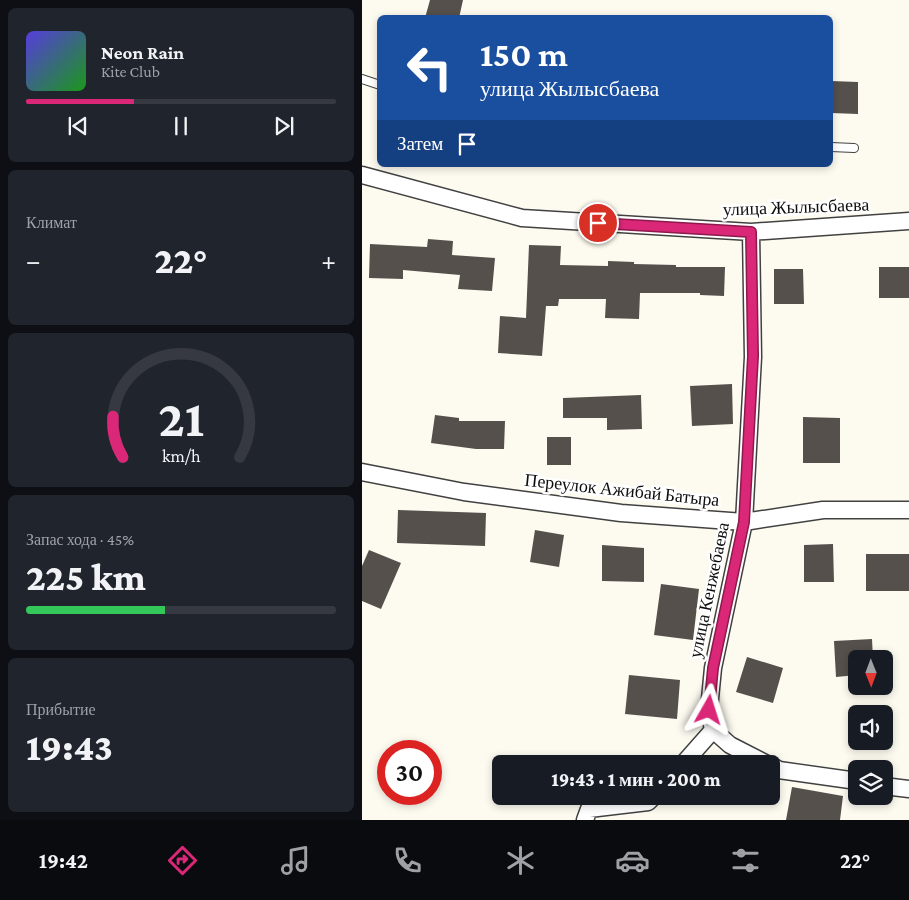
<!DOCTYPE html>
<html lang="ru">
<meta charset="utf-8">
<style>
:root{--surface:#171b24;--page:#20242c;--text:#f1f3f6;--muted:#9ea1a6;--line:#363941;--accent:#db2777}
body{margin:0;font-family:"Crimson Pro",serif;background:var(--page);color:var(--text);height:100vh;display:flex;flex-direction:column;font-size:19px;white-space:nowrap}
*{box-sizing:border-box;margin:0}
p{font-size:16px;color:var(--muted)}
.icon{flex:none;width:28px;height:28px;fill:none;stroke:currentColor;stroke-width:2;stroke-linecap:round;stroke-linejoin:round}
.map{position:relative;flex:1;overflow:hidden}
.details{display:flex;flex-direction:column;gap:8px;padding:8px;background:#0d0f14;width:362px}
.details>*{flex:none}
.top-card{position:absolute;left:15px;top:15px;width:456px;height:152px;border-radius:8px;box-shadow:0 2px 8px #0003;background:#1a4fa0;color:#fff;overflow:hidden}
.needle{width:32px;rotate:179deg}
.fabs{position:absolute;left:486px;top:650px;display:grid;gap:10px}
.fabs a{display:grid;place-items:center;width:45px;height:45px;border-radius:8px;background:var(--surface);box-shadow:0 2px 8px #0003;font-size:25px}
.speed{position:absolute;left:15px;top:740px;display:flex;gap:10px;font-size:25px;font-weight:700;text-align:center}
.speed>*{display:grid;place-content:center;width:65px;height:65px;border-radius:50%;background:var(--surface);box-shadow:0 2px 8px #0003;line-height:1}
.speed .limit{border:8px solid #d22;background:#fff;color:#111}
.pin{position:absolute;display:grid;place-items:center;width:42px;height:42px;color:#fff;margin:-21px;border:2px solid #fff;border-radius:50%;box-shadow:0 1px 5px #0007}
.me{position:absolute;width:55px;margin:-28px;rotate:6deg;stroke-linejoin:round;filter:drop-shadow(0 0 4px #0008)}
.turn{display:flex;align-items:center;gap:18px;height:105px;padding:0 20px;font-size:22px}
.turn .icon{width:65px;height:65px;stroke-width:2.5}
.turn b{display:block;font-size:35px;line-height:42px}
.then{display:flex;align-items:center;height:48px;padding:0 20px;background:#0003;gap:10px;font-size:19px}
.big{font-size:38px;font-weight:800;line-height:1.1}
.details .tile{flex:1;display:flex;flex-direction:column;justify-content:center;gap:8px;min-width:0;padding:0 18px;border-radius:8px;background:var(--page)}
.details .dial{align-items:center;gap:0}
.dial svg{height:130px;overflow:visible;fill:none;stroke:var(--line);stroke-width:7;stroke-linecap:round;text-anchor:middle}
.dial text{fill:var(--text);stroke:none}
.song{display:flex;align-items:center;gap:15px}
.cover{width:60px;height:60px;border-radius:8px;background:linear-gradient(135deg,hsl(250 70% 55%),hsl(120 70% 35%))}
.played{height:5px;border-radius:2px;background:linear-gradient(90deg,var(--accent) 35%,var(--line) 35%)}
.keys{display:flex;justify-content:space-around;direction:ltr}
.heat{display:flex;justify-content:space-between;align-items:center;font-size:28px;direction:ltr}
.charge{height:8px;border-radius:4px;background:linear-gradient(90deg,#34c759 45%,var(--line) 0)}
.trip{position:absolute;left:130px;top:755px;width:288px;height:50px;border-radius:8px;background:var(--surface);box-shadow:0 2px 8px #0003;font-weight:800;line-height:50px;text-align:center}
.tabs{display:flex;height:80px;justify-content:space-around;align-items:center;background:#090b0e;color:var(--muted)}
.tabs .icon{width:35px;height:35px}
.tabs .on{color:var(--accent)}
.tabs b{font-size:22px;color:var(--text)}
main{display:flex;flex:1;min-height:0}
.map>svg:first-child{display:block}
.building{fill:#55504b}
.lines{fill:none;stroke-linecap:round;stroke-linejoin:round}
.lane-casing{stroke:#414141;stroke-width:10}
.street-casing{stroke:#414141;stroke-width:19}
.lane{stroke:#fff;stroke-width:8}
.street{stroke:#fff;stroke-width:16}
.route-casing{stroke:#8e194d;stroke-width:12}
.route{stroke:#db2777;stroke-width:9}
.labels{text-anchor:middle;stroke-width:5;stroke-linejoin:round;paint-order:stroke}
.street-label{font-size:18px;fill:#0e0e0e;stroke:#fff}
</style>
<main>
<section class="details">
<div class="tile">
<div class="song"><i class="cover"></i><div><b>Neon Rain</b><p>Kite Club</p></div></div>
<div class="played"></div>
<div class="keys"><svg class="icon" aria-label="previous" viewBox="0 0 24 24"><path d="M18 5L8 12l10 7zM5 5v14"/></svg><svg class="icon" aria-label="pause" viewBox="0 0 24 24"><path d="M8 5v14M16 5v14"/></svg><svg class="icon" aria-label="next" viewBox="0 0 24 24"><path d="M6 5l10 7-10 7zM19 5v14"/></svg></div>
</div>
<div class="tile"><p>Климат</p>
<div class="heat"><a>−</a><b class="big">22°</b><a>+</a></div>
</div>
<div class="tile dial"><svg viewBox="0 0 100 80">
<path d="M14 69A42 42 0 1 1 86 69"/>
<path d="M14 69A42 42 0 0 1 8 44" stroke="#db2777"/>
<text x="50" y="56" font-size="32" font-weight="700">21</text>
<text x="50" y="72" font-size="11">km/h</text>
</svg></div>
<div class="tile"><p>Запас хода · 45%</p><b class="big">225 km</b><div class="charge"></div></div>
<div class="tile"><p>Прибытие</p><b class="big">19:43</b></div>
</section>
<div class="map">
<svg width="547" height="820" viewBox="0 0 547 820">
<rect width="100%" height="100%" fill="#fdfbf0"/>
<path class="building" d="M68,0H101L97,18H63Z
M469,81L496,82V114L469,113Z
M66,239L91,241L90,255L133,258L130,291L96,289L98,275L41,270V279L7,278L8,244L65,247Z
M167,245L199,246L198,265L246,266V261L272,262V264L314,265V267H363L362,296L338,295V293H278L277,319L243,318L244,299H197L196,306H184L180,356L136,353L138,316L164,318Z
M517,267H547V298H517Z
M412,269H441L442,304H412Z
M370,384L371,424L330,426L328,386Z
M279,395L280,429L245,430V418H201V398Z
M73,415L97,418V421H143L142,449H114L69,443Z
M441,417L478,418V463H441Z
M185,437H209V465H185Z
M36,510L124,513L123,546L35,543Z
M173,530L202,535L197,567L168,562Z
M471,544L472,582H442V545Z
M240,545L282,548V582L240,581Z
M7,550L39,563L19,609L0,601V566Z
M504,554H547V591H504Z
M299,584L337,589L331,640L292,635Z
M510,639L511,659H495V675L474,677L472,641Z
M385,657L421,668L411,703L374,692Z
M267,675L318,680L315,719L263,714Z
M430,787L481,796L478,820H424Z"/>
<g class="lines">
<defs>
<path id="lane" d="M0,79L18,85
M469,147L492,148"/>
<path id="street" d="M0,175L160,218L389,232L547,221
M0,472L102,492L259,513L382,522L461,510H547
M351,730L347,709L351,668L382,522L391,357L389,232
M351,730L368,745L405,764
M321,764L351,730
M409,765L417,770L495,781
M522,786L547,789
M223,820L227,809L286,802L292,796"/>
</defs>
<use href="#lane" class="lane-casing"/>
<use href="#street" class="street-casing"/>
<use href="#lane" class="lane"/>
<use href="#street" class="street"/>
</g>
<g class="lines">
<defs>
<path id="route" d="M236,223L389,232L391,356L382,522L351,668L347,710"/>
</defs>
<use href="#route" class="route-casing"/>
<use href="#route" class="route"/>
</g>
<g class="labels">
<g class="street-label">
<text transform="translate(434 207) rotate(-2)" y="6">улица Жылысбаева</text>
<text transform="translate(260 490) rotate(6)" y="6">Переулок Ажибай Батыра</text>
<text transform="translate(347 590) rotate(-78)" y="6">улица Кенжебаева</text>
</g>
</g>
</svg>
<div class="fabs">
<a><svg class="needle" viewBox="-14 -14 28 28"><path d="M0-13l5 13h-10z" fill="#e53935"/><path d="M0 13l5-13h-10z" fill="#9ea1a6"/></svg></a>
<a><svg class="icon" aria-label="sound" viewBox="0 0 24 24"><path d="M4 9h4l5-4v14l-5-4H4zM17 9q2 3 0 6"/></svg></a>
<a><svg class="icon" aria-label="layers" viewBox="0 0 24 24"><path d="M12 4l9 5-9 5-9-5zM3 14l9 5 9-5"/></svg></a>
</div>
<div class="speed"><div class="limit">30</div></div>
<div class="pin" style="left:236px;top:223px;background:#d93025"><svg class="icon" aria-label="arrive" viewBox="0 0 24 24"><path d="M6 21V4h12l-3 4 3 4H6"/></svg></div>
<svg class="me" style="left:347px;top:710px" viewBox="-20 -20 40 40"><path d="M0-17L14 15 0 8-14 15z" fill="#db2777" stroke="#fff" stroke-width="4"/></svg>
<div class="trip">19:43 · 1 мин · 200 m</div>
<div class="top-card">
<div class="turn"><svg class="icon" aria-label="left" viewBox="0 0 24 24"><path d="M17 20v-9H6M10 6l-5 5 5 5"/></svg><div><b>150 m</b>улица Жылысбаева</div></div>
<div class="then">Затем<svg class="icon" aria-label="arrive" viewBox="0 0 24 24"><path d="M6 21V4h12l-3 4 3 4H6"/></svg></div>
</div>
</div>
</main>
<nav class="tabs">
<b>19:42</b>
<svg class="icon on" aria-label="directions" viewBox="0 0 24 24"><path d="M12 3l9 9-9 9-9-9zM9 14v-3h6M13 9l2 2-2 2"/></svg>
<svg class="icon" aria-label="music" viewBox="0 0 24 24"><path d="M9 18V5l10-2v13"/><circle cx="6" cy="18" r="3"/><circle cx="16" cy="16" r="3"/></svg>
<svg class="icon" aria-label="phone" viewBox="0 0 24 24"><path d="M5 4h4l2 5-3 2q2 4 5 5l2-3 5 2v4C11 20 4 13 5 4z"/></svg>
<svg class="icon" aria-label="climate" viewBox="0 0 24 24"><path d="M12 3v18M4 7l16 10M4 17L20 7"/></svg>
<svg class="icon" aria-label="car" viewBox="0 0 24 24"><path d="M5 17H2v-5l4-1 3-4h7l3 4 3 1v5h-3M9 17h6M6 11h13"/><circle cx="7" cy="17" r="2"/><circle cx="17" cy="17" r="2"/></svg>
<svg class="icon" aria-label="filters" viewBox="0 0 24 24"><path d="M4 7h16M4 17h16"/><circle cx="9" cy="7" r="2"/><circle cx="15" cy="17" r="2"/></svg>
<b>22°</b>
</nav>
